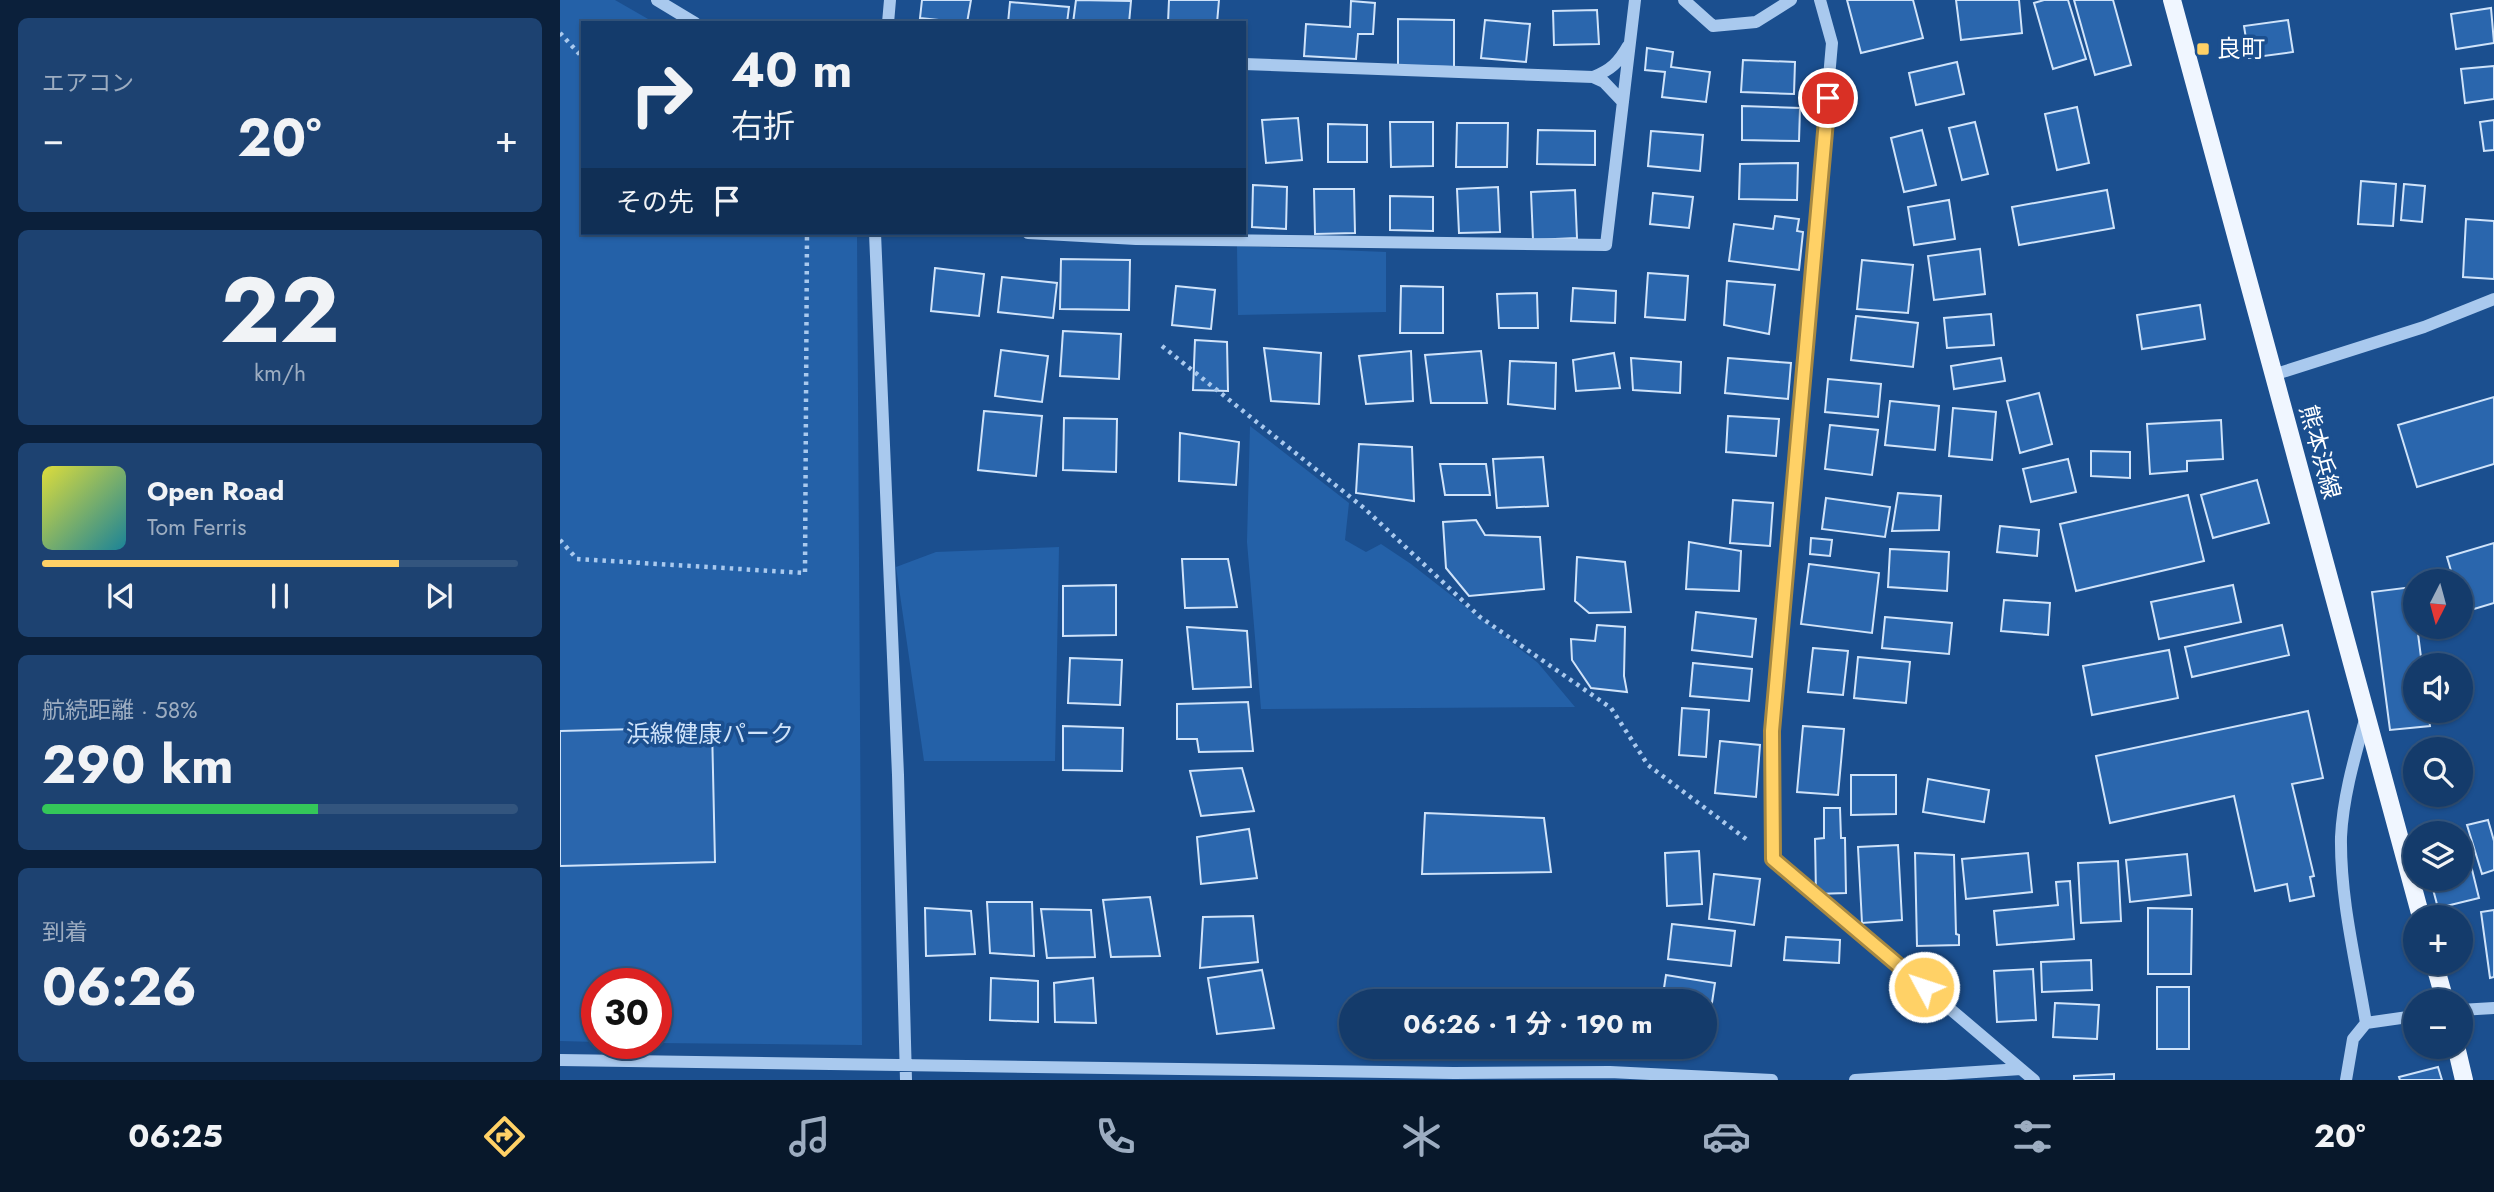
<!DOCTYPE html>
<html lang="ja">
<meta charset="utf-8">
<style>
:root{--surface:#143b6b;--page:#1d4271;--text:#f1f3f6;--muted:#9dadc1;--line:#33557e;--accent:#ffd166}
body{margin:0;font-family:Jost,"Noto Sans JP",sans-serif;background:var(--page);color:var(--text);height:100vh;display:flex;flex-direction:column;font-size:26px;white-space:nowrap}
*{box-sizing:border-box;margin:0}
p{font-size:23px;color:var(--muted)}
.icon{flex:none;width:38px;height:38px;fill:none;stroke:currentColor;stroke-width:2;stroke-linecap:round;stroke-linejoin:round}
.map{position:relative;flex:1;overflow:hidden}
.drawer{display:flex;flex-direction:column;gap:18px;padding:18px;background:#0b203b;width:560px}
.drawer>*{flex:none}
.top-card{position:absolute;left:21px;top:21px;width:665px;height:214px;border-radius:0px;box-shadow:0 2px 5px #0004,0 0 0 2px var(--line);background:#143b6b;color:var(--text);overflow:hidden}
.needle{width:46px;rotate:186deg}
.tools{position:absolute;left:1843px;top:569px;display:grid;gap:14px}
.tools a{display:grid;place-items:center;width:70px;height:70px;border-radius:50%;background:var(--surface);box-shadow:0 2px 5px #0004,0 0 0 2px var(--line);font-size:35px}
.speed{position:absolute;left:21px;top:968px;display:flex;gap:14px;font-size:35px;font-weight:700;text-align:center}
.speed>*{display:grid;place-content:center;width:91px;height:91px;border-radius:50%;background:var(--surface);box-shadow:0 2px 5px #0004,0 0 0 2px var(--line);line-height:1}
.speed .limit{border:10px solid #d22;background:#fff;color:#111}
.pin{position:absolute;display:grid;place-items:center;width:60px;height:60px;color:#fff;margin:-30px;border:4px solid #fff;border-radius:50%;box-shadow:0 2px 7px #0007}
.me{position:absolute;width:77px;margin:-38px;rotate:310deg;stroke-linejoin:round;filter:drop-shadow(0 0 5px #0008)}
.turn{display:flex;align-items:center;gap:24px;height:147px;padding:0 35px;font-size:32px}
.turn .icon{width:91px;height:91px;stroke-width:2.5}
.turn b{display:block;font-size:49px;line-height:60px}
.then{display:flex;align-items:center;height:66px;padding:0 35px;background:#0003;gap:14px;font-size:26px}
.big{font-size:52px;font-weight:700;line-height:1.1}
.drawer .card{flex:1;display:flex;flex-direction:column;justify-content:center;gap:10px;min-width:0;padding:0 24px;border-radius:10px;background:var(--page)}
.drawer .dial{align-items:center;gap:0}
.dial b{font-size:91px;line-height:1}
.song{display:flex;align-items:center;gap:21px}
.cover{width:84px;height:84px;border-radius:10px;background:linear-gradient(135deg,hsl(60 70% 55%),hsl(190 70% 35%))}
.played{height:7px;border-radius:4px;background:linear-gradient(90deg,var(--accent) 75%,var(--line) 75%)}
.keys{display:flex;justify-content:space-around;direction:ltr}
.heat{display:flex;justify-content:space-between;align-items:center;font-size:38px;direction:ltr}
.charge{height:10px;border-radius:5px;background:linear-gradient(90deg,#34c759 58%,var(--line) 0)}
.trip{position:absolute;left:779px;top:989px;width:378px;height:70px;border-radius:35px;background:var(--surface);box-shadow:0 2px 5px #0004,0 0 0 2px var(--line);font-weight:700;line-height:70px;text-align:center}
.tabs{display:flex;height:112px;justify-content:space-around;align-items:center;background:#08182b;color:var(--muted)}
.tabs .icon{width:49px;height:49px}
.tabs .current{color:var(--accent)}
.tabs b{font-size:32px;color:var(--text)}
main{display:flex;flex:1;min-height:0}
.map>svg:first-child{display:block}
.green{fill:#2461a8}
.building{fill:#2a66ad;stroke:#cfe3fa;stroke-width:2}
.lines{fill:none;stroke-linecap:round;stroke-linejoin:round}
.path{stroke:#a9c9ee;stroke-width:4.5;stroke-dasharray:3.5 5;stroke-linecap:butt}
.minor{stroke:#a9c9ee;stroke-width:12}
.major{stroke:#f0f6ff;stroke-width:18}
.route-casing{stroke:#a68842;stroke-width:18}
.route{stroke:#ffd166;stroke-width:12}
.poi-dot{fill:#ffd166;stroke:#1b4f8f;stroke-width:2.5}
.labels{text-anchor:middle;stroke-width:7;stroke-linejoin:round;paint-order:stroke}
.poi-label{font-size:24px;fill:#fff;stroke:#1b4f8f;text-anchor:start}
.street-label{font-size:24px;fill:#fff;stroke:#1b4f8f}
.park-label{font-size:24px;fill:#cfe3fa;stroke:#1b4f8f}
</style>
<main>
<section class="drawer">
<div class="card"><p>エアコン</p>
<div class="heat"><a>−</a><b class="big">20°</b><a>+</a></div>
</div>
<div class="card dial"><b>22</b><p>km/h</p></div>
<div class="card">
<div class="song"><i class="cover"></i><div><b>Open Road</b><p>Tom Ferris</p></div></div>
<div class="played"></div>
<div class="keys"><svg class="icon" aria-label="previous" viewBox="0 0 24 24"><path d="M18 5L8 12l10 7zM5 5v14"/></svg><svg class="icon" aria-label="pause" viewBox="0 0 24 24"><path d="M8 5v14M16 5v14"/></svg><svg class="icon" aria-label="next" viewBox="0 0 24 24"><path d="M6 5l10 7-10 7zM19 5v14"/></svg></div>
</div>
<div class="card"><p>航続距離 · 58%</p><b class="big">290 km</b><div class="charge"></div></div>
<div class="card"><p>到着</p><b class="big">06:26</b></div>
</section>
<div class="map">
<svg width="1934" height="1080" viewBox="0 0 1934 1080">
<rect width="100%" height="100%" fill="#1b4f8f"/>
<path class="green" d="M0,0H55L95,23H23V233H297L302,1045L96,1043V984H37V1042L0,1041Z
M677,246L826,252V312L678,315Z
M690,426L789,503L785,540L806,552L821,544L851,564L978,663L1015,707L701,709L687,542Z
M499,547L495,761H364L336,567L376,552Z"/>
<path class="building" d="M362,0H411L407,23L360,18Z
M516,0L571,1L569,23H513Z
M609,0H659L657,23H608Z
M1287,0H1353L1363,38L1301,53Z
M1396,0H1459L1462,33L1401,40Z
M1484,0H1508L1526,59L1493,69L1474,3Z
M1514,0H1553L1571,65L1535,75Z
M791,1L815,3L813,34H798L796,59L744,56L746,24L790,27Z
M450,2L509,7L507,23H448Z
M1931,8L1934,43L1896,49L1891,14Z
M1037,10L1039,44L994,45L993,11Z
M838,19L894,20V67L838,66Z
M925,20L970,24L966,62L921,58Z
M1728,20L1733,52L1689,58L1684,26Z
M1087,48L1113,52L1111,67L1150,72L1146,102L1102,97L1105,72L1085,70Z
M1183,60L1235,62L1234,94L1181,92Z
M1397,62L1404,94L1356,105L1349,73Z
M1934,66V99L1905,103L1901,69Z
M1182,106L1240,108L1239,141L1182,140Z
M1517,107L1529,163L1497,170L1485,114Z
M738,118L742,160L706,163L702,120Z
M1934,120V150L1924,151L1920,122Z
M830,122H873V166L831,167Z
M1415,122L1428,174L1402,180L1389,128Z
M897,123H948L947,167H896Z
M768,124L807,125V162H768Z
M978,130L1035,131V165L977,164Z
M1362,130L1376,185L1344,192L1331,138Z
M1091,131L1143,135L1140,171L1088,166Z
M1238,163L1237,200L1179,199L1180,164Z
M1801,181L1836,184L1833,226L1798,224Z
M1844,184L1865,186L1862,222L1841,220Z
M693,185L727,187L726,229L692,227Z
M938,187L940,232L899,233L897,189Z
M754,189H794L795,233L755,234Z
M1015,190L1017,238L973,240L971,192Z
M1547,190L1554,228L1459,245L1452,207Z
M1093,193L1133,197L1129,228L1090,224Z
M830,196L873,197V231L830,230Z
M1389,200L1395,239L1354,245L1348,207Z
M1215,216L1239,219L1237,231L1243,232L1239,270L1169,261L1174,224L1213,229Z
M1906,219L1934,221V279L1903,277Z
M1420,249L1425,294L1374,300L1368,256Z
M501,259L570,260L569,310L500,309Z
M1302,260L1353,265L1348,313L1297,309Z
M375,268L424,274L419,316L371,311Z
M1088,273L1128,276L1125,320L1085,317Z
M442,277L497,283L493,318L438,312Z
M1167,281L1215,285L1209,334L1164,325Z
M616,286L655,290L651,329L612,325Z
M841,286L883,287V333H840Z
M1013,288L1056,291L1055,323L1011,321Z
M977,293L978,328H939L937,294Z
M1640,305L1645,339L1582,349L1577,315Z
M1431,314L1434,345L1387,348L1384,318Z
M1296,316L1358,323L1353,367L1291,360Z
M503,331L561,334L559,379L500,376Z
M635,340L667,342L668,391L633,390Z
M704,348L761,353L759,404L711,401Z
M441,350L488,356L482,402L435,396Z
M851,351L853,401L806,404L799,356Z
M921,351L927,403H871L865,355Z
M1054,353L1060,388L1016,391L1013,360Z
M1071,358L1121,362L1120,393L1073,390Z
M1168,358L1231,363L1228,399L1165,393Z
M1441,358L1445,381L1394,389L1391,366Z
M950,361L996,363L995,409L948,404Z
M1268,379L1321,384L1318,417L1265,412Z
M1479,393L1492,444L1460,453L1447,401Z
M1934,397V464L1857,487L1838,425Z
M1330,401L1379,406L1375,450L1325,445Z
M1393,408L1436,412L1432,460L1389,456Z
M424,411L482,416L476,476L418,470Z
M1168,416L1219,419L1216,456L1166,452Z
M504,418L557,419L556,472L503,470Z
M1661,420L1663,459L1627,461V471L1590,474L1587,424Z
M1270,425L1318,430L1312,475L1265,469Z
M620,433L679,442L676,485L619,481Z
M799,444L852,447L854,501L796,493Z
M1531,451L1570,452V478L1531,476Z
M983,457L988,506L937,508L933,459Z
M1508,459L1516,492L1471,502L1463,469Z
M880,464H926L930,495H885Z
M1697,480L1709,523L1653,538L1641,495Z
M1338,493L1381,496L1379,530L1332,531Z
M1628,495L1644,561L1516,591L1500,524Z
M1266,498L1330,507L1325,537L1262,529Z
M1173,500L1213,503L1210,546L1170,543Z
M916,520L925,535L980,537L984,589L909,596L886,568L883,522Z
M1440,526L1479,530L1477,556L1437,552Z
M1251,538L1272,540L1270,556L1250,554Z
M1129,542L1181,551L1179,591L1126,589Z
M1934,543V603L1904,612L1900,601V581H1894L1887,557Z
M1330,549L1389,552L1387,591L1328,587Z
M1017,557L1065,562L1071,612L1029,613L1015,601Z
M622,559H668L677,607L625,608Z
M1249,564L1319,573L1312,633L1241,624Z
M556,585V635L503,636V586Z
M1673,585L1681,622L1599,639L1591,602Z
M1852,587L1855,626H1857L1862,665H1855V710H1868L1870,726L1830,730L1812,592Z
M1444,600L1490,603L1488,635L1441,631Z
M1136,612L1196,619L1192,657L1132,650Z
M1325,617L1392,623L1389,654L1322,648Z
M1037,625L1065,627L1064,676L1067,692L1031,688L1012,660L1011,639L1035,641Z
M1722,625L1729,655L1632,677L1625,647Z
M627,627L687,631L691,687L633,689Z
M1253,648L1288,651L1283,695L1248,692Z
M1609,650L1618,698L1532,715L1523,666Z
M1298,657L1350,662L1346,703L1294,698Z
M510,658L562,660L560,705L508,703Z
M1133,663L1192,669L1189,701L1130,696Z
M688,702L693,751L639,752L637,739H617V704Z
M1122,708L1149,710L1146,757L1119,755Z
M1748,711L1763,778L1732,784L1754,876L1750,877L1754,896L1730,901L1727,884L1695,891L1674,796L1550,823L1536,756Z
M503,726L563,728L562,771L503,770Z
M1243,726L1284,729L1278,795L1237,792Z
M152,727L155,862L0,866V731Z
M1160,741L1200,745L1196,797L1155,793Z
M682,768L694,811L641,816L630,771Z
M1291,775H1336V814L1291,815Z
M1368,779L1429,790L1424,822L1363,812Z
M1264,808H1280L1281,838H1285L1286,893L1256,894L1255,839L1264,838Z
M865,813L984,818L991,872L862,874Z
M1928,820L1934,841V870L1922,874L1907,825Z
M689,829L697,878L641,884L637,837Z
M1903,833L1919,898L1878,908L1870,878H1900V834Z
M1338,845L1342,920L1302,923L1298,847Z
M1139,851L1142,904L1107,906L1105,853Z
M1355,853L1394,855L1396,934L1399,935V945L1357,946Z
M1468,853L1472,892L1406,899L1402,859Z
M1627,854L1631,895L1570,902L1566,860Z
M1558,861L1561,921L1521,923L1518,863Z
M1154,874L1200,879L1194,925L1149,919Z
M1510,881L1514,939L1437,945L1434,911L1498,905L1496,882Z
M590,897L600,956L551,957L543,900Z
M427,902H472L474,956L430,953Z
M365,908L411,911L415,954L366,956Z
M1588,908L1632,909L1631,974H1588Z
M481,909L531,910L535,957L487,958Z
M1934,910V977L1930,978L1921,912Z
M693,916L698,962L640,968L643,917Z
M1112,924L1175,931L1171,966L1108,959Z
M1226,937L1280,940L1279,963L1224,960Z
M1531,960L1532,990L1482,992L1481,962Z
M1473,969L1476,1020L1437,1022L1434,971Z
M702,970L714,1028L657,1034L648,978Z
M1106,975L1155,983L1151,1009L1144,1008V1001H1102Z
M431,978L478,981V1022L430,1020Z
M533,978L536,1023L495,1022L494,983Z
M1597,987H1629V1049H1597Z
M1495,1003L1539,1005L1537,1039L1493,1037Z
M1878,1067L1882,1080H1840L1839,1077Z
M1554,1074V1080H1514V1076Z"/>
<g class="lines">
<path class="path" d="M0,33L23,58
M602,346L804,508L920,617L1051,708L1088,765L1190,842
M0,540L17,559L245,573L247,233"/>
<path class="minor" d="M97,0L135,23
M1124,0L1153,26L1196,22L1231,0
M1260,0L1272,43L1212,731L1213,859L1474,1080
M328,23L330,0
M684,64L1033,77L1044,82L1063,102
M1033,77C1051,70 1059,62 1068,46
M315,233L338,775L346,1080
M468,233L576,239L1046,245L1075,0
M1713,375L1864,327L1934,299
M1900,1010L1934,1008
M1806,1023L1855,1016
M0,1060L894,1073L1050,1072L1212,1080
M1295,1080L1461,1069
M1786,1080L1793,1039L1806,1023C1796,962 1780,899 1781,837C1783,796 1795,756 1806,716"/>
<path class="major" d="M1612,0L1861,917
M1874,962L1885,1001
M1896,1046L1904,1080"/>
</g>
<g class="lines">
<defs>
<path id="route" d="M1268,98L1212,731L1213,859L1364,987"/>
</defs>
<use href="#route" class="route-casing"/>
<use href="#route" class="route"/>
</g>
<rect class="poi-dot" x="1636" y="42" width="14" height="14" rx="3.5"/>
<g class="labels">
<g class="poi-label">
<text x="1657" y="57">良町</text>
</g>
<g class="street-label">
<text transform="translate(1760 452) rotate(75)" y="8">熊本浜線</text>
</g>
<g class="park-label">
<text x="150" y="742">浜線健康パーク</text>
</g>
</g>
</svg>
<div class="tools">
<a><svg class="needle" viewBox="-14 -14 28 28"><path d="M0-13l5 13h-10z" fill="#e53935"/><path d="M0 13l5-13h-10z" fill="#9dadc1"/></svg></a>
<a><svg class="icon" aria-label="sound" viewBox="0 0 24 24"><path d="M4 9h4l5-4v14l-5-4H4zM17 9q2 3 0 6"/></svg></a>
<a><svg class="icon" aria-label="search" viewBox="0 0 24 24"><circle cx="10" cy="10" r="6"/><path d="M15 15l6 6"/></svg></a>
<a><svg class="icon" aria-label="layers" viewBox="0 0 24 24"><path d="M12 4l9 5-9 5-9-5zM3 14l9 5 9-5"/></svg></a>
<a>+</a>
<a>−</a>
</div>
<div class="speed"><div class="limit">30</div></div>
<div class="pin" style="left:1268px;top:98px;background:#d93025"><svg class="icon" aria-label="arrive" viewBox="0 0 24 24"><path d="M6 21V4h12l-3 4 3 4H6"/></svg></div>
<svg class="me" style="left:1364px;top:987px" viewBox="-20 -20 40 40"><circle r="17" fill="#ffd166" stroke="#fff" stroke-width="3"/><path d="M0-11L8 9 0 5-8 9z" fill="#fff"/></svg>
<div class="trip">06:26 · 1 分 · 190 m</div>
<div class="top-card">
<div class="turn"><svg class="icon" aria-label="right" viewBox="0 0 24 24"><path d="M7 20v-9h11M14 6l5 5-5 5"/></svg><div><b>40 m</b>右折</div></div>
<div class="then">その先<svg class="icon" aria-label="arrive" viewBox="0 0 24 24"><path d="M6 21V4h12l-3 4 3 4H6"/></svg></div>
</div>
</div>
</main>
<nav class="tabs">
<b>06:25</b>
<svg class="icon current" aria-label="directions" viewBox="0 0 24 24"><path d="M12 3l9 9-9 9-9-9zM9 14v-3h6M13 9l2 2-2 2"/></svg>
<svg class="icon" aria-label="music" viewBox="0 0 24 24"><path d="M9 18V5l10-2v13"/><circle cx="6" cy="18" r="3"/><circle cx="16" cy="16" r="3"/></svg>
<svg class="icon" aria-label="phone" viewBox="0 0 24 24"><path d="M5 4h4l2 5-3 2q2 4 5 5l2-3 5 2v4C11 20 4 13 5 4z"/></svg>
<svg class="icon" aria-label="climate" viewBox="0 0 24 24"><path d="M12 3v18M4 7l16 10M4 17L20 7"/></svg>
<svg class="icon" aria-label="car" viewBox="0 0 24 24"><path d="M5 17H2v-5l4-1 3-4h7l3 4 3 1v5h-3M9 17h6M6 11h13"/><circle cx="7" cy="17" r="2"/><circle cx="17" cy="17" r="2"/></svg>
<svg class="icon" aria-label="filters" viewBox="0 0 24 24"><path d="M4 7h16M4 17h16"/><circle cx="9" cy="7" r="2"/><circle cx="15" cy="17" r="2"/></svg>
<b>20°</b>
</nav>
